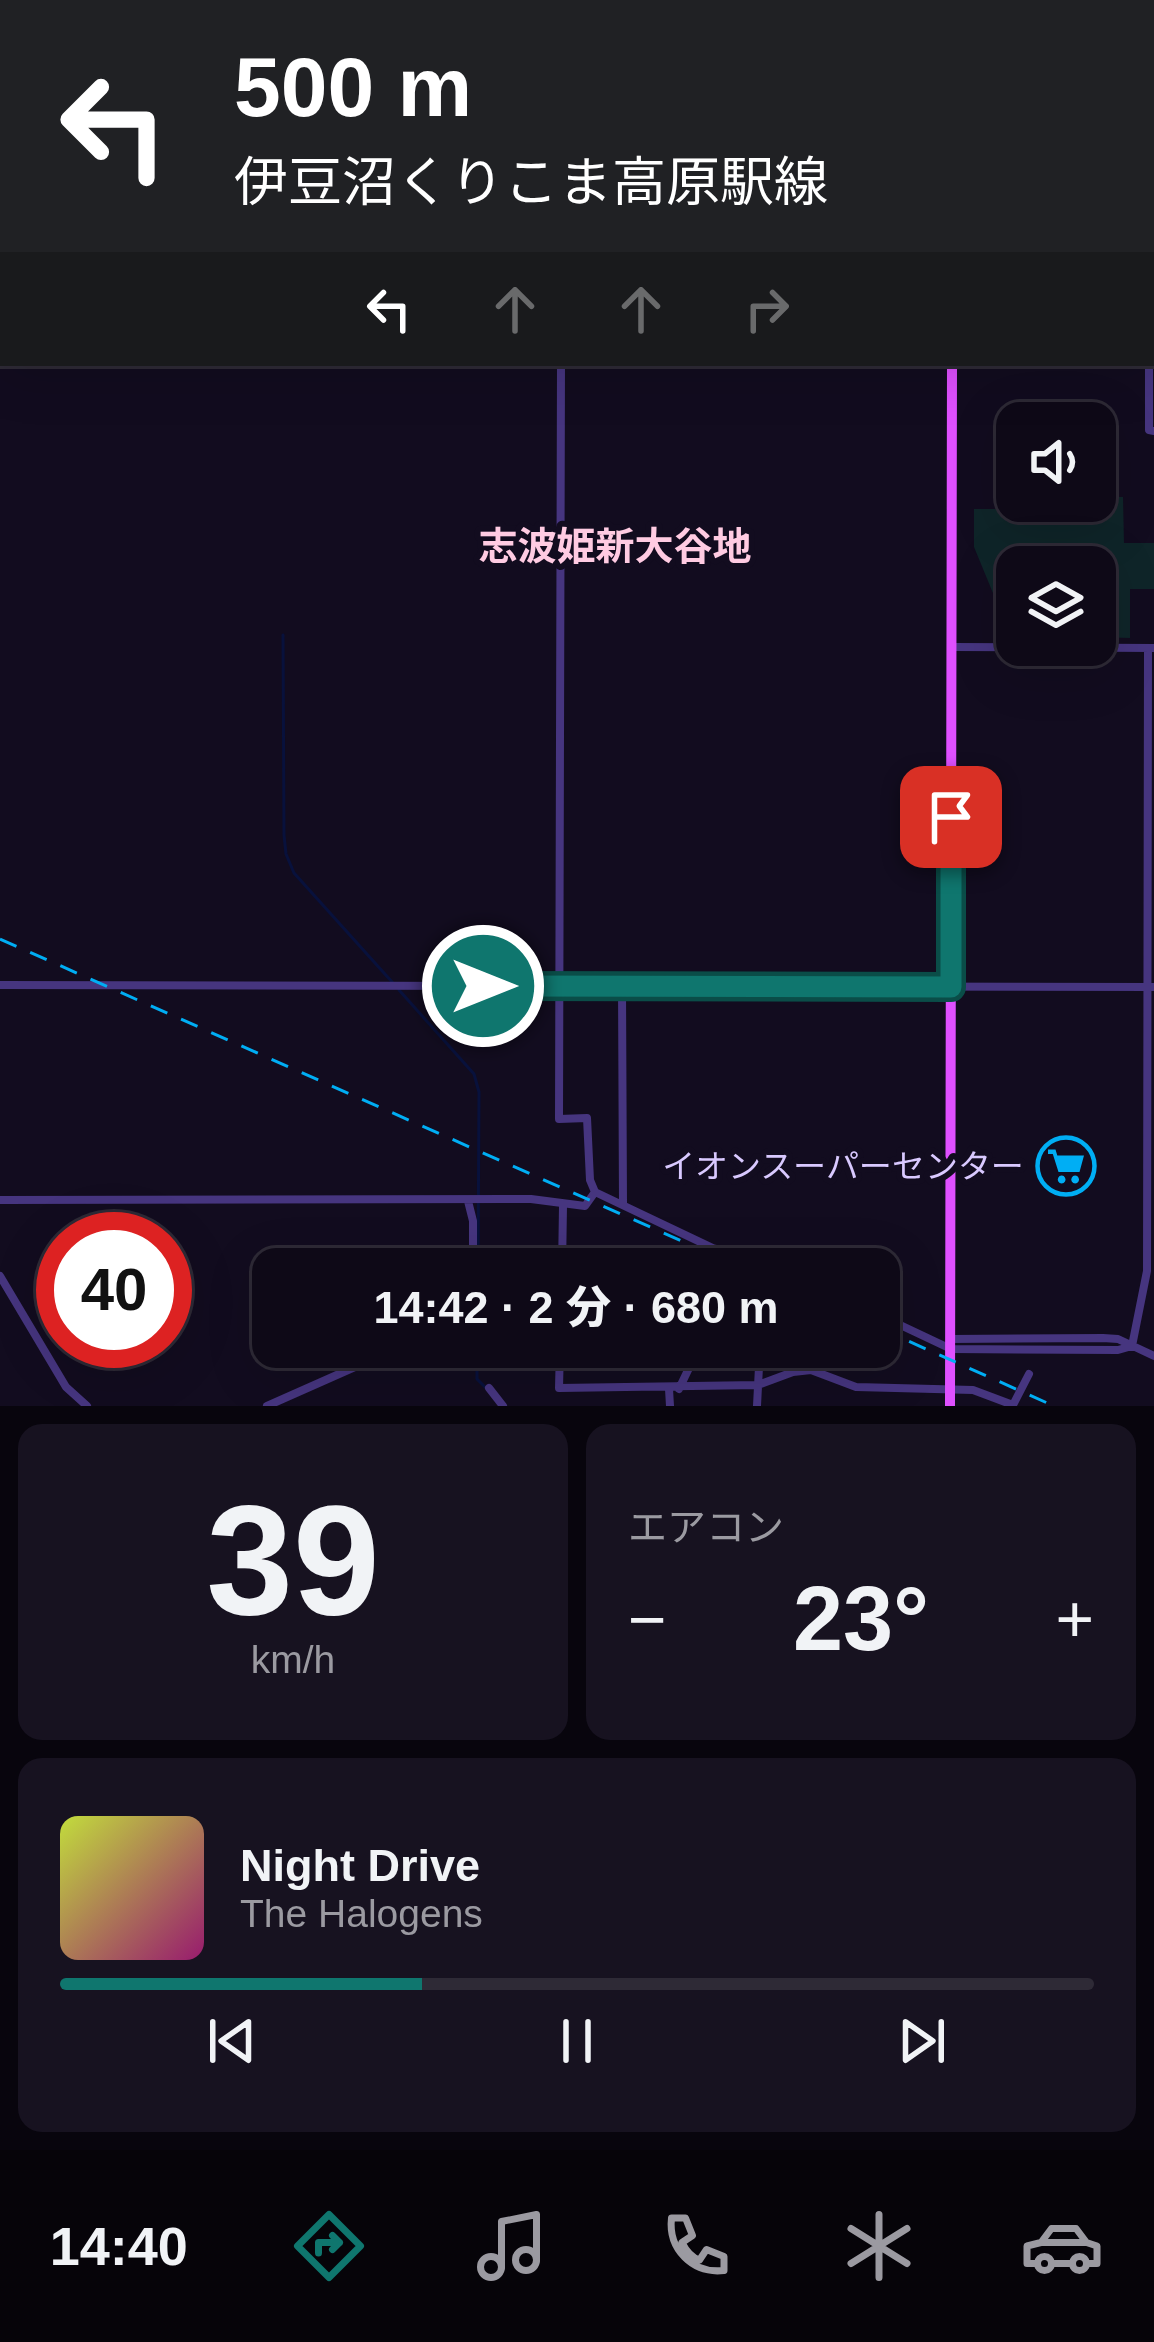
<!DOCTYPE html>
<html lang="ja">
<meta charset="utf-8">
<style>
:root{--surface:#0e0917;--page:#171220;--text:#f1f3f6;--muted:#9b9aa1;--line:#2e2a36;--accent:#0f766e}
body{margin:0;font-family:Arial,"Noto Sans JP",sans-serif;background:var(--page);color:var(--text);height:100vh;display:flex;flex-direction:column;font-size:45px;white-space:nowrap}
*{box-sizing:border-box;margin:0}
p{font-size:39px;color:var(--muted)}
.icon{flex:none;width:66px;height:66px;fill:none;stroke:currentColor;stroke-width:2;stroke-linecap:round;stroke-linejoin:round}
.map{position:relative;height:1406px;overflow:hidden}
.side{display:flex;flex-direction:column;gap:18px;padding:18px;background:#08050d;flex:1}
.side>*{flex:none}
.guide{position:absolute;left:0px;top:0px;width:1155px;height:366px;box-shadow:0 12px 48px #0002,0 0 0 3px var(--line);background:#202124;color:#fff;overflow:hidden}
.controls{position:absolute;left:996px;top:402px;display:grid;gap:24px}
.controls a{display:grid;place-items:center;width:120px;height:120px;border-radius:24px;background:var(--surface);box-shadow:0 12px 48px #0002,0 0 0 3px var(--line);font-size:60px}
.speed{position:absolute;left:36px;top:1212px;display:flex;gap:24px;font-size:60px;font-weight:700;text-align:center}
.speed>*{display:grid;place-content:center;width:156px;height:156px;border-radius:50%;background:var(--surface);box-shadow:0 12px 48px #0002,0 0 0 3px var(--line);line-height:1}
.speed .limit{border:18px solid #d22;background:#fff;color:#111}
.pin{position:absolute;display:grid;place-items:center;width:102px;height:102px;color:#fff;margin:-51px;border-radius:24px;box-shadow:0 6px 18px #0006}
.me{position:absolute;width:132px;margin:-66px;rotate:90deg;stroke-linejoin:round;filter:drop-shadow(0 0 9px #0008)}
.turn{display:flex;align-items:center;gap:42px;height:252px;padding:0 36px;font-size:54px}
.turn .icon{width:156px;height:156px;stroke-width:2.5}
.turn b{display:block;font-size:84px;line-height:102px}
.lanes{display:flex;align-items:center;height:114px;padding:0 36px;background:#0003;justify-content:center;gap:60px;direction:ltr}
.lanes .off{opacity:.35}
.big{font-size:90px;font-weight:800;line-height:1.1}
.side .card{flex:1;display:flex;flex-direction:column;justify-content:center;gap:18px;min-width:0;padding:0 42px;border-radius:24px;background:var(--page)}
.side .dial{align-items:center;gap:0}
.dial b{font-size:156px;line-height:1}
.song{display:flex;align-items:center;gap:36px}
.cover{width:144px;height:144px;border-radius:18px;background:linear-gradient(135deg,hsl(70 70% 55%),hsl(320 70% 35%))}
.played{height:12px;border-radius:6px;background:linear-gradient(90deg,var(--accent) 35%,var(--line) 35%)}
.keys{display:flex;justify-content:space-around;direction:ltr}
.heat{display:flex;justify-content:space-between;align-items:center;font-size:66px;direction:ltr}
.side .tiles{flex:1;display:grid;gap:18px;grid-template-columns:1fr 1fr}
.card:last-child{grid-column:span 2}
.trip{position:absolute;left:252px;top:1248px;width:648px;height:120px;border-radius:24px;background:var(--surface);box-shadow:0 12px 48px #0002,0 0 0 3px var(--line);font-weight:800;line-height:120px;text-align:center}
.tab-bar{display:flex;height:192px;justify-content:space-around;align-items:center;background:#060409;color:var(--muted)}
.tab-bar .icon{width:84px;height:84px}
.tab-bar .selected{color:var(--accent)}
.tab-bar b{font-size:54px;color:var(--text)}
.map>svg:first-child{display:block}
.green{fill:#0f2529}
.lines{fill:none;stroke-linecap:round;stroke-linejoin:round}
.stream{stroke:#08113c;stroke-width:3}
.minor{stroke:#46357f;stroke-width:8}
.major{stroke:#df50ff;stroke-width:10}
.highway{stroke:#ff447a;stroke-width:12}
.rail{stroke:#00aef4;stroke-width:3;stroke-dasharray:18 15;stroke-linecap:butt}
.route-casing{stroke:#0a4d48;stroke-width:30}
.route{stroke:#0f766e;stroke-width:21}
.labels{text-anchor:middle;stroke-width:12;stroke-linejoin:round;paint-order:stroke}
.poi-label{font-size:33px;fill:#d9c9ff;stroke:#120c1f;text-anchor:end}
.quarter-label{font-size:39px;font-weight:bold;fill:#ffcbe2;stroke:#120c1f}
</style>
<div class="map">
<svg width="1154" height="1406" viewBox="0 0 1154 1406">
<rect width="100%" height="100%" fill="#120c1f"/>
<path class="green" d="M1095,469L1096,508H1112L1114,497H1123L1124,543H1154V589H1130V638L1095,637V567H1017V636L1002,631V615L974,547V509H1026V501H1095Z"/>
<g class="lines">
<path class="stream" d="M283,635L284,835L286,854L294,873L393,983
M399,990L474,1074L479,1092L478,1269
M477,1347V1379L487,1389"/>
<path class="minor" d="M170,0V3
M49,3V0
M365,3V0
M561,3V0
M1138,3L1139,0
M1152,107L1154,106
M0,276L3,261
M0,331H3
M1152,345H1154
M561,363L559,1119L587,1118L590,1180L595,1192L757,1269
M1149,363V430L1154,431
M952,647L1154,648
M0,985L1154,987
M622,986L623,1204
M0,1200L531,1199L585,1206L595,1192
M468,1201L473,1221V1269
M562,1269L563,1206
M704,1269L716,1249
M0,1276L66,1387L87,1406
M879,1315L951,1349L1118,1350L1132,1346
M950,1339L1103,1338L1118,1339L1154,1356
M1132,1346L1147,1271L1148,648
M560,1347L559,1388L758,1385L793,1372L811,1370L856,1387L973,1390L1013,1405L1029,1374
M489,1388L503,1406
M669,1389L670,1406
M679,1389L699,1347
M267,1406L400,1347
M757,1406L760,1347"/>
<path class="major" d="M953,3V0
M950,1406L952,363"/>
<path class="highway" d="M1108,0L1110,3
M1152,54L1154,56"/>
<path class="rail" d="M0,939L745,1269
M879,1328L1054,1406"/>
</g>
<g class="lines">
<defs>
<path id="route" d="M483,986L951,987V817"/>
</defs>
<use href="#route" class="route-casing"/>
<use href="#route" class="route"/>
</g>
<defs>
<symbol id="supermarket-ring" viewBox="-11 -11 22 22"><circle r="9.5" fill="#120c1f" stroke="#00aef4" stroke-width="1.5"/><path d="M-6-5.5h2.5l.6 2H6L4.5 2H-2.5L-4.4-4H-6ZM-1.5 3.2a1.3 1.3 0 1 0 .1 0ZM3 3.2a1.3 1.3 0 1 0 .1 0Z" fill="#00aef4"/></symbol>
</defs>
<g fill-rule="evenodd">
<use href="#supermarket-ring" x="1033" y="1133" width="66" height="66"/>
</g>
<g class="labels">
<g class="poi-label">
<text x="1024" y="1178">イオンスーパーセンター</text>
</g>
<g class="quarter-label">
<text x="615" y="560">志波姫新大谷地</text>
</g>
</g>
</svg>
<div class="controls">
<a><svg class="icon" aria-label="sound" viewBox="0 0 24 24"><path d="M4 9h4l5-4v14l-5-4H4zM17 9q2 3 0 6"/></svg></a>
<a><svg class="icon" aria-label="layers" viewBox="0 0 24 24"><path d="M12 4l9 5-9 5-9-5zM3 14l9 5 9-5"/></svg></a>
</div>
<div class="speed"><div class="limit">40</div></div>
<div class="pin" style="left:951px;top:817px;background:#d93025"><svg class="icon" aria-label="arrive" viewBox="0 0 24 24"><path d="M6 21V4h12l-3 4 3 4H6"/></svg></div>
<svg class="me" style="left:483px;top:986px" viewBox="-20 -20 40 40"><circle r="17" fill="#0f766e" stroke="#fff" stroke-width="3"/><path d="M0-11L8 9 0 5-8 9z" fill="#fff"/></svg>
<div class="trip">14:42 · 2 分 · 680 m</div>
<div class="guide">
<div class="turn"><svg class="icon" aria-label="left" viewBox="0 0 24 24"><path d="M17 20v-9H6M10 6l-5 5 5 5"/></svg><div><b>500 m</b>伊豆沼くりこま高原駅線</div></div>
<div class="lanes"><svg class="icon" aria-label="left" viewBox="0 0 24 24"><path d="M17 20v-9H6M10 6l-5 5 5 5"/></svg><svg class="icon off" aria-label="ahead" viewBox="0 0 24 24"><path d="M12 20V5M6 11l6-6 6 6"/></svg><svg class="icon off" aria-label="ahead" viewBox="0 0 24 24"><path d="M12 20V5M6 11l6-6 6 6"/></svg><svg class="icon off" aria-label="right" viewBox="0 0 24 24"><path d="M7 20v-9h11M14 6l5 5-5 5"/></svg></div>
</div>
</div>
<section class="side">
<div class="tiles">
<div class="card dial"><b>39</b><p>km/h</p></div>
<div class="card"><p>エアコン</p>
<div class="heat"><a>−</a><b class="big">23°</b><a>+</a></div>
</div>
<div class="card">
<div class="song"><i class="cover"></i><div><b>Night Drive</b><p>The Halogens</p></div></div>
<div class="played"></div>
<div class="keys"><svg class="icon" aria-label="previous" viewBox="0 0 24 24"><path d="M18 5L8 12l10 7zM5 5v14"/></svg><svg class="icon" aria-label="pause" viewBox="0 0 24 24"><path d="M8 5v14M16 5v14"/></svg><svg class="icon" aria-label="next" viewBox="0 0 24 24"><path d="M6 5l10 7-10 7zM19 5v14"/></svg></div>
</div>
</div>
</section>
<nav class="tab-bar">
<b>14:40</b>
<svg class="icon selected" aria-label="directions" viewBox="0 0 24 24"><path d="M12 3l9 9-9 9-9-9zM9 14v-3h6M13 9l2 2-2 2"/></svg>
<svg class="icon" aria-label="music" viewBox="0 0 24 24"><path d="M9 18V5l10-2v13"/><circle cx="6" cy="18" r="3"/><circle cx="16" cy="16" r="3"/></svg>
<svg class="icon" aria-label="phone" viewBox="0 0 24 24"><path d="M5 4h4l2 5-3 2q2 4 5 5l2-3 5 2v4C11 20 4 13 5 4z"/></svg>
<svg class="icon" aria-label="climate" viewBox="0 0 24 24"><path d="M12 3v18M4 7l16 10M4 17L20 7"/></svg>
<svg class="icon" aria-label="car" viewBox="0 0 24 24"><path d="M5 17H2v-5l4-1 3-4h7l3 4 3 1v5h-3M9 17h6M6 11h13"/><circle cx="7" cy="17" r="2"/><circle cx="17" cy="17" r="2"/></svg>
</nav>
